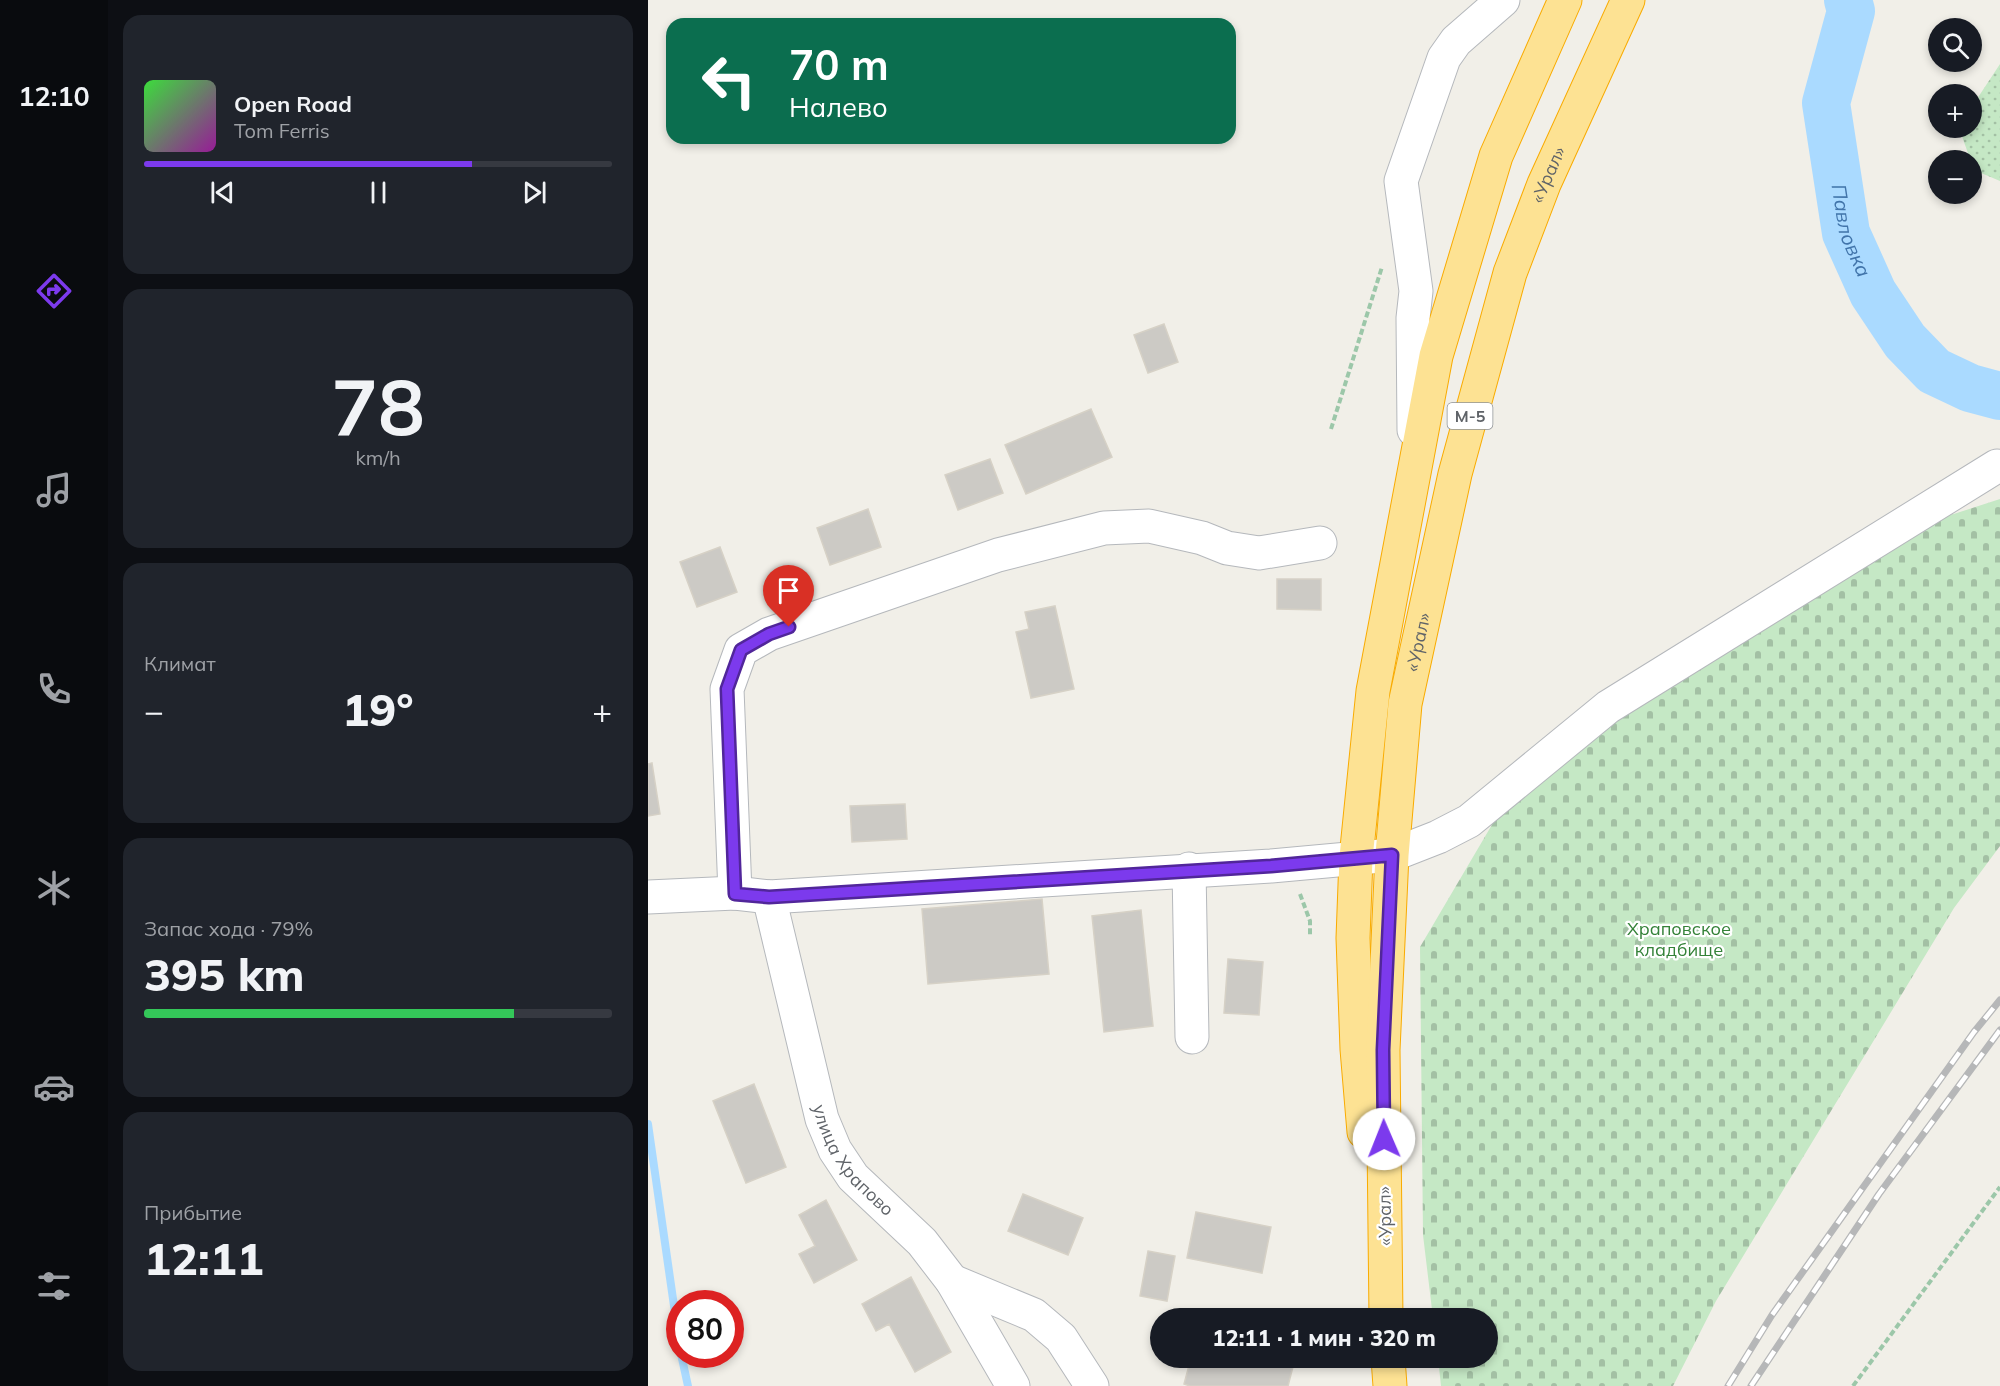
<!DOCTYPE html>
<html lang="ru">
<meta charset="utf-8">
<style>
:root{--surface:#171b24;--page:#20242c;--text:#f1f3f6;--muted:#9ea1a6;--line:#363941;--accent:#7c3aed}
body{margin:0;font-family:Mulish,sans-serif;background:var(--page);color:var(--text);height:100vh;display:flex;flex-direction:column;font-size:22px;white-space:nowrap}
*{box-sizing:border-box;margin:0}
p{font-size:20px;color:var(--muted)}
.icon{flex:none;width:33px;height:33px;fill:none;stroke:currentColor;stroke-width:2;stroke-linecap:round;stroke-linejoin:round}
.map{position:relative;flex:1;overflow:hidden}
.side{display:flex;flex-direction:column;gap:15px;padding:15px;background:#0d0f14;width:540px}
.side>*{flex:none}
.hud{position:absolute;left:18px;top:18px;width:570px;height:126px;border-radius:18px;box-shadow:0 3px 9px #0003;background:#0b6e4f;color:#fff;overflow:hidden}
.buttons{position:absolute;left:1280px;top:18px;display:grid;gap:12px}
.buttons a{display:grid;place-items:center;width:54px;height:54px;border-radius:50%;background:var(--surface);box-shadow:0 3px 9px #0003;font-size:30px}
.speed{position:absolute;left:18px;top:1290px;display:flex;gap:12px;font-size:30px;font-weight:700;text-align:center}
.speed>*{display:grid;place-content:center;width:78px;height:78px;border-radius:50%;background:var(--surface);box-shadow:0 3px 9px #0003;line-height:1}
.speed .limit{border:9px solid #d22;background:#fff;color:#111}
.pin{position:absolute;display:grid;place-items:center;width:51px;height:51px;color:#fff;margin:-62px -26px;border-radius:50% 50% 50% 0;rotate:-45deg;box-shadow:0 0 6px #0007}
.pin .icon{rotate:45deg}
.me{position:absolute;width:66px;margin:-33px;rotate:359deg;stroke-linejoin:round;filter:drop-shadow(0 0 4px #0008)}
.turn{display:flex;align-items:center;gap:21px;height:126px;padding:0 24px;font-size:27px}
.turn .icon{width:78px;height:78px;stroke-width:2.5}
.turn b{display:block;font-size:42px;line-height:51px}
.big{font-size:45px;font-weight:800;line-height:1.1}
.side .tile{flex:1;display:flex;flex-direction:column;justify-content:center;gap:9px;min-width:0;padding:0 21px;border-radius:18px;background:var(--page)}
.side .dial{align-items:center;gap:0}
.dial b{font-size:78px;line-height:1}
.song{display:flex;align-items:center;gap:18px}
.cover{width:72px;height:72px;border-radius:9px;background:linear-gradient(135deg,hsl(120 70% 55%),hsl(300 70% 35%))}
.played{height:6px;border-radius:3px;background:linear-gradient(90deg,var(--accent) 70%,var(--line) 70%)}
.keys{display:flex;justify-content:space-around;direction:ltr}
.heat{display:flex;justify-content:space-between;align-items:center;font-size:33px;direction:ltr}
.charge{height:9px;border-radius:4px;background:linear-gradient(90deg,#34c759 79%,var(--line) 0)}
.trip{position:absolute;left:502px;top:1308px;width:348px;height:60px;border-radius:30px;background:var(--surface);box-shadow:0 3px 9px #0003;font-weight:800;line-height:60px;text-align:center}
main{display:flex;flex:1;min-height:0}
.dock{display:flex;flex-direction:column;width:108px;justify-content:space-around;align-items:center;background:#090b0e;color:var(--muted)}
.dock .icon{width:42px;height:42px}
.dock .selected{color:var(--accent)}
.dock b{font-size:27px;color:var(--text)}
.map>svg:first-child{display:block}
.cemetery{fill:url(#cemetery-stones)}
.garden{fill:url(#garden-dots)}
.lines{fill:none;stroke-linecap:round;stroke-linejoin:round}
.stream{stroke:#aadaff;stroke-width:8}
.river{stroke:#aadaff;stroke-width:48}
.building{fill:#cccac5;stroke:#d6d1c6;stroke-width:1.5}
.minor-casing{stroke:#b5b8bc;stroke-width:35}
.highway-casing{stroke:#f9ab00;stroke-width:35}
.path{stroke:#9cc7a9;stroke-width:4;stroke-dasharray:6 3;stroke-linecap:butt}
.minor{stroke:#fff;stroke-width:33}
.highway{stroke:#fde293;stroke-width:33}
.rail-casing{stroke:#b6b7b8;stroke-width:7}
.rail{stroke:#fff;stroke-width:4.5;stroke-dasharray:14;stroke-linecap:butt}
.route-casing{stroke:#51269a;stroke-width:15}
.route{stroke:#7c3aed;stroke-width:10}
.labels{text-anchor:middle;stroke-width:4.5;stroke-linejoin:round;paint-order:stroke}
.shield{fill:#fff;stroke:#8f9295;stroke-width:1.5}
.shield-label{font-size:16px;font-weight:bold;fill:#5f6368}
.street-label{font-size:18px;fill:#5f6368;stroke:#fff}
.park-label{font-size:18px;fill:#348238;stroke:#fff}
.water-label{font-size:20px;font-style:italic;fill:#4174aa;stroke:#fff}
</style>
<main>
<nav class="dock">
<b>12:10</b>
<svg class="icon selected" aria-label="directions" viewBox="0 0 24 24"><path d="M12 3l9 9-9 9-9-9zM9 14v-3h6M13 9l2 2-2 2"/></svg>
<svg class="icon" aria-label="music" viewBox="0 0 24 24"><path d="M9 18V5l10-2v13"/><circle cx="6" cy="18" r="3"/><circle cx="16" cy="16" r="3"/></svg>
<svg class="icon" aria-label="phone" viewBox="0 0 24 24"><path d="M5 4h4l2 5-3 2q2 4 5 5l2-3 5 2v4C11 20 4 13 5 4z"/></svg>
<svg class="icon" aria-label="climate" viewBox="0 0 24 24"><path d="M12 3v18M4 7l16 10M4 17L20 7"/></svg>
<svg class="icon" aria-label="car" viewBox="0 0 24 24"><path d="M5 17H2v-5l4-1 3-4h7l3 4 3 1v5h-3M9 17h6M6 11h13"/><circle cx="7" cy="17" r="2"/><circle cx="17" cy="17" r="2"/></svg>
<svg class="icon" aria-label="filters" viewBox="0 0 24 24"><path d="M4 7h16M4 17h16"/><circle cx="9" cy="7" r="2"/><circle cx="15" cy="17" r="2"/></svg>
</nav>
<section class="side">
<div class="tile">
<div class="song"><i class="cover"></i><div><b>Open Road</b><p>Tom Ferris</p></div></div>
<div class="played"></div>
<div class="keys"><svg class="icon" aria-label="previous" viewBox="0 0 24 24"><path d="M18 5L8 12l10 7zM5 5v14"/></svg><svg class="icon" aria-label="pause" viewBox="0 0 24 24"><path d="M8 5v14M16 5v14"/></svg><svg class="icon" aria-label="next" viewBox="0 0 24 24"><path d="M6 5l10 7-10 7zM19 5v14"/></svg></div>
</div>
<div class="tile dial"><b>78</b><p>km/h</p></div>
<div class="tile"><p>Климат</p>
<div class="heat"><a>−</a><b class="big">19°</b><a>+</a></div>
</div>
<div class="tile"><p>Запас хода · 79%</p><b class="big">395 km</b><div class="charge"></div></div>
<div class="tile"><p>Прибытие</p><b class="big">12:11</b></div>
</section>
<div class="map">
<svg width="1352" height="1386" viewBox="0 0 1352 1386">
<defs>
<pattern id="cemetery-stones" width="16" height="16" patternUnits="userSpaceOnUse" patternTransform="scale(1.5)"><rect width="16" height="16" fill="#c5e8c5"/><path d="M2 7V4a2 2 0 0 1 4 0v3zM10 15v-3a2 2 0 0 1 4 0v3z" fill="#a3c0a4"/></pattern>
<pattern id="garden-dots" width="8" height="8" patternUnits="userSpaceOnUse" patternTransform="scale(1.5)"><rect width="8" height="8" fill="#c5e8c5"/><path d="M2 2h.1M6 6h.1" fill="none" stroke="#a3c0a4" stroke-width="1.8" stroke-linecap="round"/></pattern>
</defs>
<rect width="100%" height="100%" fill="#f1efe8"/>
<path class="cemetery" d="M1352,499V846L1306,908L1068,1301L1025,1386H793L790,1358H840V1318H785L775,1235L772,947L865,789L1238,536Z"/>
<path class="garden" d="M1352,64V181L1326,170L1311,128H1323V108Z"/>
<g class="lines">
<path class="stream" d="M0,1124L32,1348
M33,1354L40,1386"/>
<path class="river" id="s1" d="M1200,0L1203,11L1178,103L1198,233L1225,293L1257,341L1286,371L1322,388L1352,396"/>
</g>
<path class="building" d="M516,324L530,362L500,373L486,335Z
M443,409L464,457L378,494L357,445Z
M342,459L355,493L310,510L297,475Z
M220,509L233,547L182,565L169,528Z
M72,547L89,592L49,607L32,562Z
M629,579H673V610L629,609Z
M407,606L426,689L383,698L368,632L381,629L377,612Z
M4,763L12,814L0,816V764Z
M257,804L259,839L204,842L202,806Z
M394,899L401,974L280,984L274,909Z
M493,910L505,1026L456,1032L444,916Z
M580,959L615,962L611,1015L576,1013Z
M106,1084L138,1167L98,1183L65,1101Z
M375,1194L435,1218L420,1255L360,1231Z
M178,1200L209,1260L166,1283L151,1254L167,1246L151,1215Z
M548,1212L623,1227L614,1273L539,1258Z
M500,1251L527,1256L519,1301L492,1296Z
M263,1277L303,1352L267,1372L241,1324L228,1331L214,1304Z
M543,1358H640L647,1359L640,1386H542L536,1384Z"/>
<g class="lines">
<defs>
<g id="minor">
<path d="M766,430L765,318L768,291L753,181L796,58L808,41L855,0"/>
<path d="M541,869L544,1037"/>
<path d="M87,893L79,689L93,650L121,634L350,555L456,528L501,526L554,538L579,548L611,553L672,543"/>
<path d="M0,897L87,893L121,897L623,866L744,855L790,837L821,821L960,707L1349,466"/>
<path id="s2" d="M121,897L174,1119L187,1150L205,1177L274,1242L304,1281L365,1386"/>
<path d="M304,1281L386,1315L413,1338L444,1386"/>
</g>
<g id="highway">
<path d="M716,1132L709,1049L705,938L708,858L725,691L788,356L848,156L917,0"/>
<path id="s3" d="M738,1318L735,1050L744,855L757,704L807,474L862,273L896,184L980,0"/>
<path d="M740,1358L742,1386"/>
</g>
</defs>
<use href="#minor" class="minor-casing"/>
<use href="#highway" class="highway-casing"/>
<path class="path" d="M683,429L734,267
M652,894L662,921V935
M1205,1386L1352,1187"/>
<use href="#minor" class="minor"/>
<use href="#highway" class="highway"/>
<defs>
<path id="rail" d="M1080,1386L1124,1315L1326,1032L1352,1000
M1103,1386L1231,1194L1352,1030"/>
</defs>
<use href="#rail" class="rail-casing"/>
<use href="#rail" class="rail"/>
</g>
<g class="lines">
<defs>
<path id="route" d="M141,627L121,634L93,650L79,689L87,894L121,897L623,866L744,855L735,1050L736,1139"/>
</defs>
<use href="#route" class="route-casing"/>
<use href="#route" class="route"/>
</g>
<g class="labels">
<rect class="shield" x="799.5" y="403" width="45" height="26" rx="4.5"/>
<g class="shield-label">
<text x="822" y="422">М-5</text>
</g>
<g class="street-label">
<text dy="6" stroke="none"><textPath href="#s3" startOffset="1164">«Урал»</textPath></text>
<text dy="6" stroke="none"><textPath href="#s3" startOffset="678">«Урал»</textPath></text>
<text dy="6" stroke="none"><textPath href="#s2" startOffset="280">улица Храпово</textPath></text>
<text transform="translate(737 1216) rotate(-91)" y="6">«Урал»</text>
</g>
<g class="park-label">
<text x="1031" y="935">Храповское<tspan x="1031" dy="21">кладбище</tspan></text>
</g>
<g class="water-label">
<text dy="7" stroke="none"><textPath href="#s1" startOffset="237">Павловка</textPath></text>
</g>
</g>
</svg>
<div class="buttons">
<a><svg class="icon" aria-label="search" viewBox="0 0 24 24"><circle cx="10" cy="10" r="6"/><path d="M15 15l6 6"/></svg></a>
<a>+</a>
<a>−</a>
</div>
<div class="speed"><div class="limit">80</div></div>
<div class="pin" style="left:141px;top:627px;background:#d93025"><svg class="icon" aria-label="arrive" viewBox="0 0 24 24"><path d="M6 21V4h12l-3 4 3 4H6"/></svg></div>
<svg class="me" style="left:736px;top:1139px" viewBox="-20 -20 40 40"><circle r="19" fill="#fff"/><path d="M0-13L10 11 0 6-10 11z" fill="#7c3aed"/></svg>
<div class="trip">12:11 · 1 мин · 320 m</div>
<div class="hud">
<div class="turn"><svg class="icon" aria-label="left" viewBox="0 0 24 24"><path d="M17 20v-9H6M10 6l-5 5 5 5"/></svg><div><b>70 m</b>Налево</div></div>
</div>
</div>
</main>
